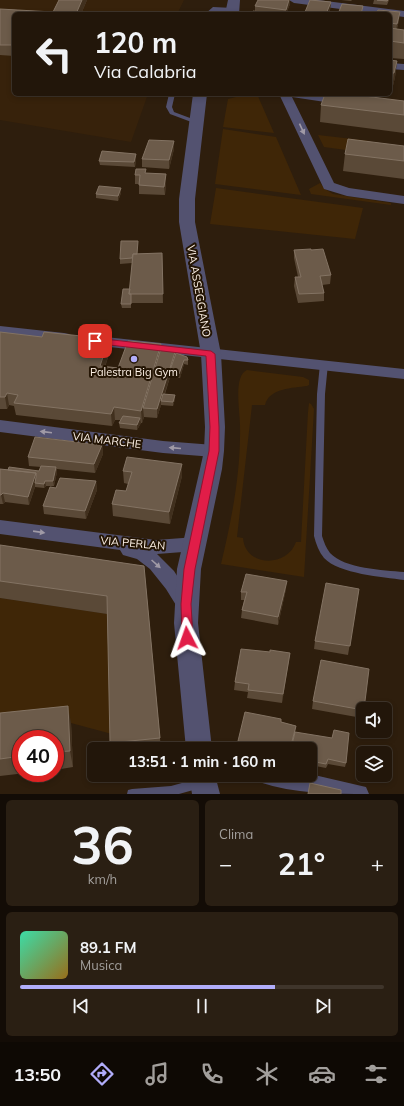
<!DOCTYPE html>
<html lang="it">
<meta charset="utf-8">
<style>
:root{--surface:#22160a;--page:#2a1f13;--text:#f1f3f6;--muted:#a29f9c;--line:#3f352b;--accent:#b1adfa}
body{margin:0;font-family:Mulish,sans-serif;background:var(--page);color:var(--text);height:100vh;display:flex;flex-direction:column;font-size:15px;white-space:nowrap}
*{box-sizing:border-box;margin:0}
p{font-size:13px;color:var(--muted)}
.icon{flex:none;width:22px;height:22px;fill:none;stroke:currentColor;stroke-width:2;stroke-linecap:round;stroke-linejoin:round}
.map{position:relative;height:794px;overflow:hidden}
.side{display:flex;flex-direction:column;gap:6px;padding:6px;background:#130c06;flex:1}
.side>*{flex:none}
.top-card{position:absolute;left:12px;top:12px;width:380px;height:84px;border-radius:6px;box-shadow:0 2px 6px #0003,0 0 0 1px var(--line);background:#22160a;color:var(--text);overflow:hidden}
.controls{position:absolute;left:356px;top:702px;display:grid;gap:8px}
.controls a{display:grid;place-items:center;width:36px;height:36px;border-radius:6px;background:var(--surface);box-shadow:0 2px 6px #0003,0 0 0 1px var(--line);font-size:20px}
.speed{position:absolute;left:12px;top:730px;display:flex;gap:8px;font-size:20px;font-weight:700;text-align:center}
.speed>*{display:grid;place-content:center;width:52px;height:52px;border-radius:50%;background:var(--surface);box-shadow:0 2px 6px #0003,0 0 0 1px var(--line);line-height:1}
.speed .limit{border:6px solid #d22;background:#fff;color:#111}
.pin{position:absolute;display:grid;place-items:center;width:34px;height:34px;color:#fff;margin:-17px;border-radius:8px;box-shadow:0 2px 6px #0006}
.me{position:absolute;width:44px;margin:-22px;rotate:356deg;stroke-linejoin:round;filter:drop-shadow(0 0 3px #0008)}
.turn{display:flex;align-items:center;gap:14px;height:84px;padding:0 16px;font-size:18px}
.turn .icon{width:52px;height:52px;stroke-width:2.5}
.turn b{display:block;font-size:28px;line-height:34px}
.big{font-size:30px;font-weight:700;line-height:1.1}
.side .card{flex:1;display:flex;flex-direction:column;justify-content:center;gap:6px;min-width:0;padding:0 14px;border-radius:6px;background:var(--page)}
.side .dial{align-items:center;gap:0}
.dial b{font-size:52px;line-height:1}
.song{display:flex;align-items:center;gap:12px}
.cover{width:48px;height:48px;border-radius:6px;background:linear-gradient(135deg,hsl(160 70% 55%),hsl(40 70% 35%))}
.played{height:4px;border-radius:2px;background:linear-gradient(90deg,var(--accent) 70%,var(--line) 70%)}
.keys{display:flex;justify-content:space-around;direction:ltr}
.heat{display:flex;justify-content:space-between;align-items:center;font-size:22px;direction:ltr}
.side .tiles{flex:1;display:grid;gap:6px;grid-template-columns:1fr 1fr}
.card:last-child{grid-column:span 2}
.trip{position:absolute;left:87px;top:742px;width:230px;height:40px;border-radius:6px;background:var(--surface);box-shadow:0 2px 6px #0003,0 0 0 1px var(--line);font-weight:700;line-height:40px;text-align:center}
.tabs{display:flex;height:64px;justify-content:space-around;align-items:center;background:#0e0904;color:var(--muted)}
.tabs .icon{width:28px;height:28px}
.tabs .active{color:var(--accent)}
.tabs b{font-size:18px;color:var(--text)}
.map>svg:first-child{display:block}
.built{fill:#37220b}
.green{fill:#3f2607}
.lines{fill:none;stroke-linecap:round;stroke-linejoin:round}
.service{fill:#535270;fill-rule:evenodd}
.minor{fill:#535270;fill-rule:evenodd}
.tertiary{fill:#535270;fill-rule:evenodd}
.wall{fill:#5a4937}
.shaded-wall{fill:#41301e}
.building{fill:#6c5b4a;stroke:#837363}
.oneway{fill:#a09aa6}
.route{fill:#e11d48;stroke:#92132f}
.poi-dot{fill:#b1adfa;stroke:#241504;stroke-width:1.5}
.labels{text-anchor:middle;stroke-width:4;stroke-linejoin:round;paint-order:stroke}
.street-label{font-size:11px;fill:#fef2e7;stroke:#241504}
.poi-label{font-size:11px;fill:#fef2e7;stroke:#241504}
</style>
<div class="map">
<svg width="404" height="794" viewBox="0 0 404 794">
<rect width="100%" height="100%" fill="#2e1e0d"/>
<path class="built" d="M0,0H184L177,14H14V94H148L131,142L0,120Z"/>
<path class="green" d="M248,94H257L274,133L223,127L228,99Z
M223,129L276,137L301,195L215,184Z
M318,135L370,141L368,153L324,147Z
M320,183L325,189L333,194L391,203V205L311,194L309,189Z
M216,188L363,208L355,239L210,224Z
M247,370L303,377L309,380V385L307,386C293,388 269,388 265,405H252L237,537L243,538C245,567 287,568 296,542H301L308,412L309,403L311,404L314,409L304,577L221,564C232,518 241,472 240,425C240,411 233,376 247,370Z
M0,598L108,614L112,734L71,723L0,730Z"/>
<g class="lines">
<path class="service" d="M213,7L233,8L236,10L233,12L214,11L211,14H205Z
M169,94H175L172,107L174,112L198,121V123H194L170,114L166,107Z
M324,361L328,364L325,394L322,536C324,542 326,548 330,553C345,569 383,570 404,572V580C383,577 339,574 324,558C319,552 316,544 314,536L317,394L320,364Z
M200,778L204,779L205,783L204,787L179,794H127L128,790L132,789L171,786Z"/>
<path class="minor" d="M289,0H318L404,11V17L390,15V14H379L294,3Z
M390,63L404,64V70L390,69Z
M279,94H320L349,99L351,101L349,103L345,105L292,97L334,183L349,188L404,196V204L347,196L324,189Z
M0,326L64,333L69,334L72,338L69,342L64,343L0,336Z
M87,335L404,369V379L82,344L79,340L82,336Z
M0,420L163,441L214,445L220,447L222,451L220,455L214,457L163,453L0,432Z
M0,520L156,540L196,537L202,539L205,544L202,549L196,551L157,554L174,571L195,604L193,610L186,612L179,610L166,589L150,569L137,559L123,555L120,550L0,534Z
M310,774L366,787L369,794C332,794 295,794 259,782L256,775Z"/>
<path class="tertiary" d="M228,0H240L239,14H225Z
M193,94H207L195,199V222L221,354L225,427L224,451L222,469L201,569L198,623L212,749H186L174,623L177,569L200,469L204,451L205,427L201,354L179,222V199Z
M189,775H215L220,794H192Z"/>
</g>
<path class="wall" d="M59,0H87L81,14H14V56L0,55V9L53,12Z
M341,0H352L351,1Z
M374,0H389L387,5L373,4Z
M331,2L330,10L328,14H305V12Z
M290,4L286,14H251L255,11V6Z
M390,14L399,20L397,29L404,30V59L390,58Z
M390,60L397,61L395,77L392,90L390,89Z
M404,101V133L320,122L321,105Z
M404,146V179L343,171L345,154Z
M174,149L169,169L142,167V159Z
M136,154V159L135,167L100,165L99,161Z
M146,173L166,174V182L165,195L139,194V184H135V175Z
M121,193L118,201L96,198V194Z
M138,241L137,254L162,253L163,303H131V308H122L121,304L130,289L132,263L120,264V259Z
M294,250H311L331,275L330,284L322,285L324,293V301L298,303L294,286L295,277H298L294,258Z
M0,332L110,351L105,367L118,368L161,348L176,349V353L188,360V365L184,364L180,378L170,377L165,394L175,395V399L173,406L161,405L157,418L144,417L142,423H141L137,430L120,428L119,423L121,420H115L112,426L16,415L14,406L9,405L7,409H0Z
M102,445L103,454L95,473L57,469V472L54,486H46L44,488L35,487L29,505L5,502L3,504H0V469L39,471L41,467L29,466L28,457Z
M123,471L182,476L170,524L113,516L112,504L126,491L128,484L124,483Z
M96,481L97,490L86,519L44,514L43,506L56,488Z
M0,545L144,566L161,749H111L107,614L0,598Z
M286,589L278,625L241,618L242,610L244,600H241V592Z
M359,589L348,655L314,649L315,641Z
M270,652L290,653L282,703L247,698L248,692L234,690L235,682Z
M313,701L363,709L362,718L312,709Z
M0,713L71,723L73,767L55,770V739H21V773H26L0,776Z
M281,722L296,726L295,732L346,763L345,767L328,764L326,768L310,765V749H238V741Z"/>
<path class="shaded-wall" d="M82,0H87L81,14H76Z
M289,0H290V4L286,14H285L286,10Z
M331,2L330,10L328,14H326Z
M400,12L399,20L396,31L397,24Z
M397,61L395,77L392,90L394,73Z
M174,141V149L169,169V160Z
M136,154V159L135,167L134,162Z
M166,174V182L165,195L164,187Z
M121,188V193L118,201V196Z
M109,339L110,351L101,378L100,366Z
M161,344V357L143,408L144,417L142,423L141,411Z
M176,349V358L169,373L170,377L162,401H161V405L157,418V409Z
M184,360V364L180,378L179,374Z
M7,393L9,405L7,409L5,397Z
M175,395V399L173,406V402Z
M114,407L115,420L112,426L111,414Z
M140,418L141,423L137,430V425Z
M102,445L103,454L95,473L94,464Z
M182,464V476L170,524L169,512Z
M56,467L57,472L54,486L53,481Z
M36,473L37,483H35V487L29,505L28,497Z
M45,481L46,486L44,488V484Z
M96,481L97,490L86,519L85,511Z
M3,493L5,502L3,504L1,495Z
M287,581L286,589L278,625V617Z
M290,653L289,661L282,703L283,694Z
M68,706L71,723L73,767L70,751Z"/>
<path class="building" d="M59,0H82L76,14H14V45H0V9L53,12Z
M258,0H289L286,10L255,6Z
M310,0L331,2L326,14L305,12Z
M377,0H388L387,1Z
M342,4L363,6L361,14H338Z
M378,10L400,12L397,24L390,23V14H376Z
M253,11L277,14H251Z
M390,28L404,30V43L390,41Z
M390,60L397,61L394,73H390Z
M325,94H348L404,101V115L321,105Z
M348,139L404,146V161L345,154Z
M149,140L174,141L169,160L142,159Z
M102,151L136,154L134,162L99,161Z
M136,169H146L145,173L166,174L164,187L139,185L140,175H135Z
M99,186L121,188L118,196L96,194Z
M121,241H138L137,254H133L132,258L120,259Z
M311,249V250L323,249L331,275L320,276L324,293L299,294L295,277H301L294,250Z
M162,253L163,294H129L133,254Z
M123,289H130L129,294H131V304H121Z
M0,332L42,337L44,332L109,339L100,366L118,368L128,341L161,344L141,411L114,407L111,414L14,403L18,395L7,393L5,397H0Z
M161,348L176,349L157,409L143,408Z
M176,353L187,357L188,360H184L179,374L169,373Z
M163,394L175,395L173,402L161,401Z
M123,416L140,418L137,425L119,423Z
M35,437L102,445L94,464L28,457Z
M127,457L182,464L169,512L112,504L116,490L126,491L132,472L123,471Z
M41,466L56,467L53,481H45L44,484L35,483L36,477V473L8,470L9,467L39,471Z
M0,469L36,473L28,497L3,493L1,495H0Z
M60,478L96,481L85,511L43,506L50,487L56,488Z
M0,545L144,566L160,738L110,743L107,596L0,581Z
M246,574L287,581L278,617L242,610L247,592H241Z
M326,583L359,589L350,646L315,641Z
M241,649L270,652V650L290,653L283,694L248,690L249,684L235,682Z
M321,660L369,669L364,709H363V710L313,701Z
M68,706L70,751L55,752V739H21V756L0,759V713Z
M245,712L281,719V722L296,726L290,749H280L238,741Z
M334,730L349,733L346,763L328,759L326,764L310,761V749H291L295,732L332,738Z
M310,783L341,790V794H308Z"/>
<defs><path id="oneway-solid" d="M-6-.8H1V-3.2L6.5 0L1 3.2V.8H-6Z"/></defs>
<g class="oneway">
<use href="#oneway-solid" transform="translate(302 129) rotate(65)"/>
<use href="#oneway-solid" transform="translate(46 432) rotate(-173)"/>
<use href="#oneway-solid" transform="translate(175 448) rotate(-175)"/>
<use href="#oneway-solid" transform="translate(39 532) rotate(8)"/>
<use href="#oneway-solid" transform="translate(156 564) rotate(42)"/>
</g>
<path class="route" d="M95,338L211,351L215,354L219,427V451L195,569L191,604L193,638L191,641L187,643L183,641L182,638L181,604L184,569L209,451L210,427L206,356L92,343L91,341L92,339Z"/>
<circle class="poi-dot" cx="134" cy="359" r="4"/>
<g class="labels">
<g class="street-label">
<text transform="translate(199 291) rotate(80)" y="4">VIA ASSEGGIANO</text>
<text transform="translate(107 440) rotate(7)" y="4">VIA MARCHE</text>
<text transform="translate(133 543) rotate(5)" y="4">VIA PERLAN</text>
</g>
<g class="poi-label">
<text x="134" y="376">Palestra Big Gym</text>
</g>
</g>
</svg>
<div class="controls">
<a><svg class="icon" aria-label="sound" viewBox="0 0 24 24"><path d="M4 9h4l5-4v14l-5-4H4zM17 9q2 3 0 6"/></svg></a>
<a><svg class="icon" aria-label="layers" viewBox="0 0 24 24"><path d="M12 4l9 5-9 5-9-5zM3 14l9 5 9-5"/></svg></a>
</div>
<div class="speed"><div class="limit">40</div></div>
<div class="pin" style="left:95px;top:341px;background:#d93025"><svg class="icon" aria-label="arrive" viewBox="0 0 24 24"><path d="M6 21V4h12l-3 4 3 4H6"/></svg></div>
<svg class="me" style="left:187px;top:638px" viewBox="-20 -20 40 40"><path d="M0-17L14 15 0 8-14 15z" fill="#e11d48" stroke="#fff" stroke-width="4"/></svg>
<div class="trip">13:51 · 1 min · 160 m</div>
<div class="top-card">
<div class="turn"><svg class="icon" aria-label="left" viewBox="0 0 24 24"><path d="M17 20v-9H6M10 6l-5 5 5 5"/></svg><div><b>120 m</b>Via Calabria</div></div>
</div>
</div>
<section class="side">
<div class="tiles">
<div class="card dial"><b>36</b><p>km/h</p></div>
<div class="card"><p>Clima</p>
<div class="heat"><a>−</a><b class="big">21°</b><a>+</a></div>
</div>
<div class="card">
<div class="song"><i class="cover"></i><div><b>89.1 FM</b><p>Musica</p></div></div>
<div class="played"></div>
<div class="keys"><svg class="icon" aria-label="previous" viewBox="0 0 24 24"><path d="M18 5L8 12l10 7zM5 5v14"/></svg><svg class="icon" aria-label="pause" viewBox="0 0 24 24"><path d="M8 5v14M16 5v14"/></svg><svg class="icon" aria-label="next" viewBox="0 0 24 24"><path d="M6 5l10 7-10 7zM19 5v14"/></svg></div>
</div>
</div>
</section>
<nav class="tabs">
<b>13:50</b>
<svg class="icon active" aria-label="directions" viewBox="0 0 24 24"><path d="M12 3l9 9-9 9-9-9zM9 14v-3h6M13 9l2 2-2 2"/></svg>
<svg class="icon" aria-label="music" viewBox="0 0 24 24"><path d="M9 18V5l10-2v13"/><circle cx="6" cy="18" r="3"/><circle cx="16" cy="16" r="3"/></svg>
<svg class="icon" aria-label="phone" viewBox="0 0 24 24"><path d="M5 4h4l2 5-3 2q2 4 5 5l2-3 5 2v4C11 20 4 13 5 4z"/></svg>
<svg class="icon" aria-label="climate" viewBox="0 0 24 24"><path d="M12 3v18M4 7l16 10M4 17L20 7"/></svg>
<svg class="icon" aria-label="car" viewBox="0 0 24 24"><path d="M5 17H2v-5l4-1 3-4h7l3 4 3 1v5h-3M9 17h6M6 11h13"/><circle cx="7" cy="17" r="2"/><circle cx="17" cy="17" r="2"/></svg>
<svg class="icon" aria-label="filters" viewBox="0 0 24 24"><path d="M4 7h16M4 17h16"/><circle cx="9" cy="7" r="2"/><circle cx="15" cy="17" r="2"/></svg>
</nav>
